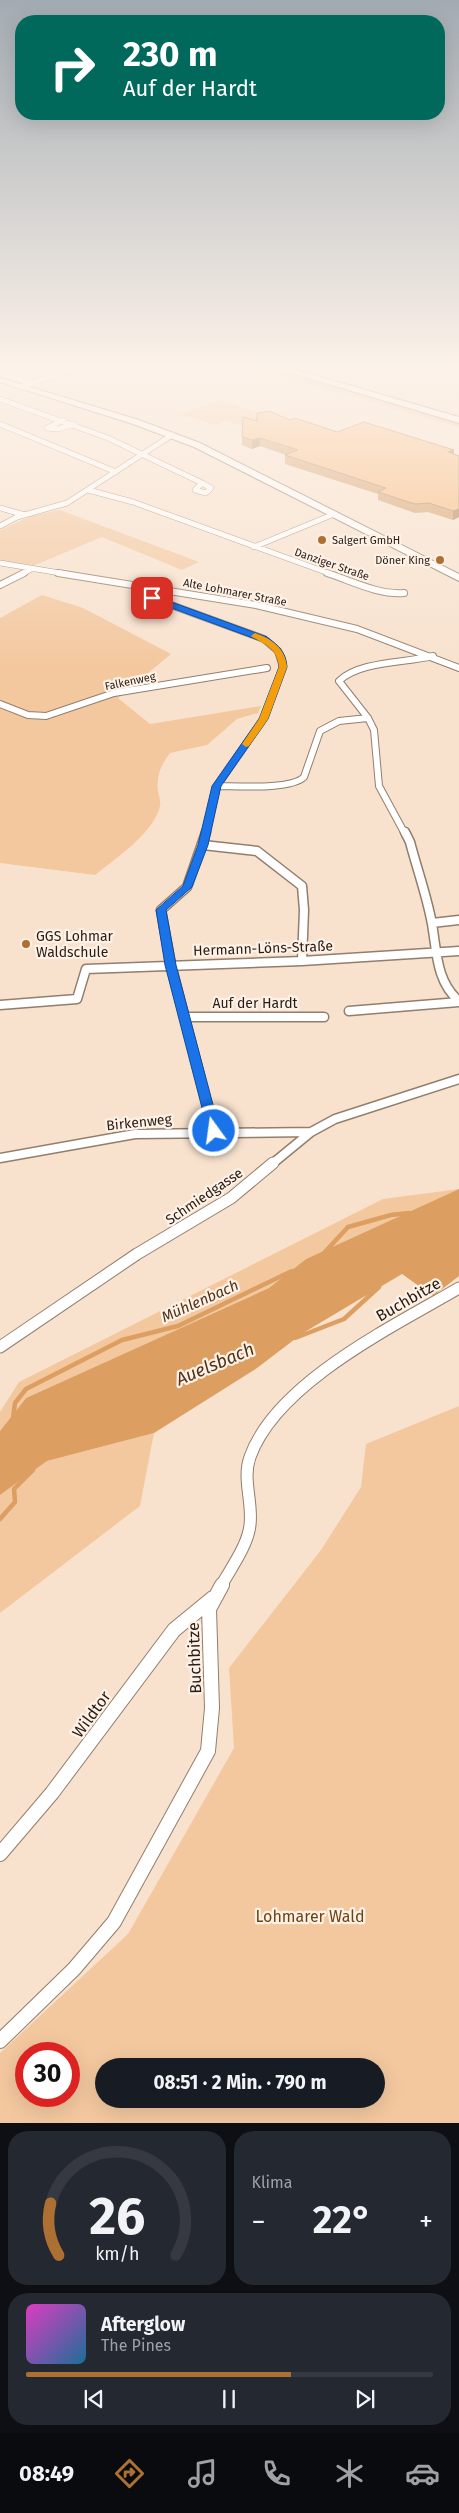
<!DOCTYPE html>
<html lang="de">
<meta charset="utf-8">
<style>
:root{--surface:#171b24;--page:#242831;--text:#f1f3f6;--muted:#9ea1a6;--line:#363941;--accent:#ac7132}
body{margin:0;font-family:"Fira Sans",sans-serif;background:var(--page);color:var(--text);height:100vh;display:flex;flex-direction:column;font-size:19px;white-space:nowrap}
*{box-sizing:border-box;margin:0}
p{font-size:16px;color:var(--muted)}
.icon{flex:none;width:28px;height:28px;fill:none;stroke:currentColor;stroke-width:2;stroke-linecap:round;stroke-linejoin:round}
.map{position:relative;height:2123px;overflow:hidden}
.details{display:flex;flex-direction:column;gap:8px;padding:8px;background:#0d0f14;flex:1}
.details>*{flex:none}
.hud{position:absolute;left:15px;top:15px;width:430px;height:105px;border-radius:20px;box-shadow:0 5px 20px #0002;background:#00695c;color:#fff;overflow:hidden}
.speed{position:absolute;left:15px;top:2042px;display:flex;gap:10px;font-size:25px;font-weight:700;text-align:center}
.speed>*{display:grid;place-content:center;width:65px;height:65px;border-radius:50%;background:var(--surface);box-shadow:0 5px 20px #0002;line-height:1}
.speed .limit{border:8px solid #d22;background:#fff;color:#111}
.pin{position:absolute;display:grid;place-items:center;width:42px;height:42px;color:#fff;margin:-21px;border-radius:10px;box-shadow:0 2px 8px #0006}
.me{position:absolute;width:55px;margin:-28px;rotate:346deg;stroke-linejoin:round;filter:drop-shadow(0 0 4px #0008)}
.turn{display:flex;align-items:center;gap:18px;height:105px;padding:0 25px;font-size:22px}
.turn .icon{width:65px;height:65px;stroke-width:2.5}
.turn b{display:block;font-size:35px;line-height:42px}
.big{font-size:38px;font-weight:700;line-height:1.1}
.details .tile{flex:1;display:flex;flex-direction:column;justify-content:center;gap:8px;min-width:0;padding:0 18px;border-radius:20px;background:var(--page)}
.details .dial{align-items:center;gap:0}
.dial svg{height:130px;overflow:visible;fill:none;stroke:var(--line);stroke-width:7;stroke-linecap:round;text-anchor:middle}
.dial text{fill:var(--text);stroke:none}
.song{display:flex;align-items:center;gap:15px}
.cover{width:60px;height:60px;border-radius:8px;background:linear-gradient(135deg,hsl(310 70% 55%),hsl(200 70% 35%))}
.played{height:5px;border-radius:2px;background:linear-gradient(90deg,var(--accent) 65%,var(--line) 65%)}
.keys{display:flex;justify-content:space-around;direction:ltr}
.heat{display:flex;justify-content:space-between;align-items:center;font-size:28px;direction:ltr}
.details .tiles{flex:1;display:grid;gap:8px;grid-template-columns:1fr 1fr}
.tile:last-child{grid-column:span 2}
.trip{position:absolute;left:95px;top:2058px;width:290px;height:50px;border-radius:25px;background:var(--surface);box-shadow:0 5px 20px #0002;font-weight:700;line-height:50px;text-align:center}
.dock{display:flex;height:80px;justify-content:space-around;align-items:center;background:#090b0e;color:var(--muted)}
.dock .icon{width:35px;height:35px}
.dock .selected{color:var(--accent)}
.dock b{font-size:22px;color:var(--text)}
.map>svg:first-child{display:block}
.green{fill:#f3c89f;fill-rule:evenodd}
.water{fill:#dc9e61}
.lines{fill:none;stroke-linecap:round;stroke-linejoin:round}
.stream{stroke:#dc9e61;stroke-width:4.5}
.street-far4-casing{stroke:#927e6c;stroke-width:6}
.street-far3-casing{stroke:#927e6c;stroke-width:8}
.street-far2-casing{stroke:#927e6c;stroke-width:11}
.street-far1-casing{stroke:#927e6c;stroke-width:13}
.street-casing{stroke:#927e6c;stroke-width:16}
.secondary-casing{stroke:#927e6c;stroke-width:2}
.highway-casing{stroke:#927e6c;stroke-width:2}
.street-far4{stroke:#fff;stroke-width:5}
.street-far3{stroke:#fff;stroke-width:6}
.street-far2{stroke:#fff;stroke-width:8}
.street-far1{stroke:#fff;stroke-width:11}
.street{stroke:#fff;stroke-width:14}
.secondary{fill:#fff;fill-rule:evenodd}
.highway{fill:#fff;fill-rule:evenodd}
.wall{fill:#d59f6a}
.shaded-wall{fill:#ae8256}
.building{fill:#f8b97b;stroke:#ae8256}
.route{fill:#1a73e8;stroke:#114b97}
.slow{fill:#f59e0b}
.poi-dot{fill:#ac7132;stroke:#fff1e5;stroke-width:2}
.labels{text-anchor:middle;stroke-width:4.5;stroke-linejoin:round;paint-order:stroke}
.far-poi-label{font-size:11px;fill:#251d16;stroke:#fff1e5;text-anchor:start}
.far-street-label{font-size:11px;fill:#251d16;stroke:#fff1e5}
.poi-label{font-size:14px;fill:#251d16;stroke:#fff1e5;text-anchor:start}
.street-label{font-size:14px;fill:#251d16;stroke:#fff1e5}
.water-label{font-size:15px;font-style:italic;fill:#4e3419;stroke:#fff1e5}
.near-street-label{font-size:16px;fill:#251d16;stroke:#fff1e5}
.near-park-label{font-size:16px;fill:#6c4315;stroke:#fff1e5}
.near-water-label{font-size:18px;font-style:italic;fill:#4e3419;stroke:#fff1e5}
</style>
<div class="map">
<svg width="459" height="2123" viewBox="0 0 459 2123">
<rect width="100%" height="100%" fill="#f8e2ce"/>
<path class="green" d="M239,369H275L459,422V427L257,370L249,372Z
M219,400L289,423L262,432L226,421L215,425L180,414Z
M60,510L199,562L182,570L102,537L35,565L0,561V530L31,516Z
M42,595L83,608L171,654L118,698L150,724L261,706L258,713L237,719L207,745L170,753C161,765 156,776 158,791C159,796 161,802 160,806C154,833 115,859 95,875L0,863V618Z
M459,1189L306,1259L269,1288L26,1398L0,1431V1412L19,1382L383,1199Z
M459,1406V2123H0V2053L128,1934L234,1748L229,1668L321,1550L361,1487L366,1444ZM26,2054H69V2096H26ZM104,2066H376V2099H104Z
M154,1433L140,1506L0,1613V1495L47,1461Z"/>
<path class="water" d="M459,1189V1276L433,1296L402,1274L303,1333L257,1368L154,1433L47,1461L0,1495V1431L26,1398L269,1288L306,1259Z"/>
<g class="lines">
<path class="stream" d="M324,1253L348,1227L391,1215L409,1213
M295,1338L344,1319L379,1287
M13,1418L15,1403L26,1389L122,1340L178,1326L292,1271
M0,1519L15,1502L14,1489L33,1470"/>
<defs>
<path id="street-far4" d="M0,373L31,383
M20,387L74,369
M0,399L108,438L202,483
M64,420L47,428L58,429L74,424
M0,424L116,472
M202,483L211,488L206,493L195,490Z
M88,490L133,502L331,574
M0,508L25,515
M0,526L17,517L67,503L172,435
M254,547L334,514
M0,563L66,574
M22,574L33,568"/>
<path id="street-far3" d="M58,573L256,605L357,629L459,668
M327,573C352,581 378,595 404,593
M0,585L24,573
M141,586L140,590L152,598L264,639L278,651L283,667L263,719L217,786L206,834
M0,704L28,715L46,716L114,693L267,668
M217,786C237,786 291,790 304,777L320,731L339,721L368,718
M405,834L379,786L374,730L368,718L339,681C359,661 406,663 433,656"/>
<path id="street-far2" d="M206,832L187,887L161,910L171,965L214,1131
M405,832L410,842C417,869 427,896 432,924C437,952 436,981 459,1001
M203,845L257,851L302,886L304,910L302,961
M432,923L459,920
M0,1005L77,999L86,969L302,961L459,951
M349,1011L459,1002
M185,1017H324
M0,1158L135,1134L311,1132
M272,1164L311,1132L335,1119L459,1079"/>
<path id="street-far1" d="M0,1347L137,1254L231,1198L273,1163
M221,1586C231,1568 248,1545 250,1525C253,1502 242,1479 250,1457C276,1383 394,1326 459,1288"/>
<path id="street" d="M0,1854L52,1793L174,1630L213,1598
M0,2041L74,1969L114,1922L208,1751L212,1708L209,1609L222,1585"/>
<path id="secondary" d="M0,378L139,420L200,443L459,574V581L194,447L133,424L0,382Z"/>
<path id="highway" d="M278,369H293L459,417V423Z"/>
</defs>
<use href="#street-far4" class="street-far4-casing"/>
<use href="#street-far3" class="street-far3-casing"/>
<use href="#street-far2" class="street-far2-casing"/>
<use href="#street-far1" class="street-far1-casing"/>
<use href="#street" class="street-casing"/>
<use href="#secondary" class="secondary-casing"/>
<use href="#highway" class="highway-casing"/>
<use href="#street-far4" class="street-far4"/>
<use href="#street-far3" class="street-far3"/>
<use href="#street-far2" class="street-far2"/>
<use href="#street-far1" class="street-far1"/>
<use href="#street" class="street"/>
<use href="#secondary" class="secondary"/>
<use href="#highway" class="highway"/>
</g>
<path class="wall" d="M257,413L290,420L337,432L454,450V454L459,456V517L453,520L428,512L415,513L378,500V494L285,464V455H286L260,446L252,449L242,445V437L256,421Z"/>
<path class="shaded-wall" d="M260,438V446L252,449V440Z
M454,450V459L448,452Z
M459,509V517L453,520V511Z"/>
<path class="building" d="M269,411L290,420L295,418L337,432L364,422L454,450L448,452L459,456V509L453,511L429,503L415,504L378,492L386,488L285,455L298,450L260,438L252,440L242,437L243,417L257,421V413Z"/>
<linearGradient id="sky" x2="0" y2="1"><stop stop-color="#a3abb2"/><stop offset="0.55" stop-color="#fcf2e9"/><stop offset="1" stop-color="#fcf2e9" stop-opacity="0"/></linearGradient>
<rect width="459" height="667" fill="url(#sky)"/>
<path class="route" d="M150,596H155L267,637C279,646 286,652 287,667L268,719L221,786L208,845L192,887L166,910L176,965L220,1131L214,1135L208,1131L165,965L156,910L183,886L198,845L212,786L259,719L279,667C278,653 272,648 261,641L150,600Z"/>
<path class="slow" d="M255,633C272,639 285,648 287,667L268,719L249,746L246,747L242,744L259,719L279,667C277,649 267,645 252,637L251,636Z"/>
<g class="poi-dot">
<circle cx="322" cy="540" r="5"/>
<circle cx="440" cy="560" r="5"/>
<circle cx="26" cy="944" r="5"/>
</g>
<g class="labels">
<g class="far-poi-label">
<text x="332" y="544">Salgert GmbH</text>
<text x="430" y="564" text-anchor="end">Döner King</text>
</g>
<g class="far-street-label">
<text transform="translate(332 564) rotate(19)" y="4">Danziger Straße</text>
<text transform="translate(235 592) rotate(11)" y="4">Alte Lohmarer Straße</text>
<text transform="translate(130 681) rotate(-12)" y="4">Falkenweg</text>
</g>
<g class="poi-label">
<text x="36" y="941">GGS Lohmar<tspan x="36" dy="16">Waldschule</tspan></text>
</g>
<g class="street-label">
<text transform="translate(263 948) rotate(-2)" y="5">Hermann-Löns-Straße</text>
<text x="255" y="1008">Auf der Hardt</text>
<text transform="translate(139 1122) rotate(-6)" y="5">Birkenweg</text>
<text transform="translate(204 1196) rotate(-34)" y="5">Schmiedgasse</text>
</g>
<g class="water-label">
<text transform="translate(200 1301) rotate(-24)" y="5">Mühlenbach</text>
</g>
<g class="near-street-label">
<text transform="translate(408 1299) rotate(-30)" y="6">Buchbitze</text>
<text transform="translate(194 1658) rotate(-92)" y="6">Buchbitze</text>
<text transform="translate(91 1714) rotate(-54)" y="6">Wildtor</text>
</g>
<g class="near-park-label">
<text x="310" y="1922">Lohmarer Wald</text>
</g>
<g class="near-water-label">
<text transform="translate(215 1364) rotate(-23)" y="6">Auelsbach</text>
</g>
</g>
</svg>
<div class="speed"><div class="limit">30</div></div>
<div class="pin" style="left:152px;top:598px;background:#d93025"><svg class="icon" aria-label="arrive" viewBox="0 0 24 24"><path d="M6 21V4h12l-3 4 3 4H6"/></svg></div>
<svg class="me" style="left:214px;top:1131px" viewBox="-20 -20 40 40"><circle r="17" fill="#1a73e8" stroke="#fff" stroke-width="3"/><path d="M0-11L8 9 0 5-8 9z" fill="#fff"/></svg>
<div class="trip">08:51 · 2 Min. · 790 m</div>
<div class="hud">
<div class="turn"><svg class="icon" aria-label="right" viewBox="0 0 24 24"><path d="M7 20v-9h11M14 6l5 5-5 5"/></svg><div><b>230 m</b>Auf der Hardt</div></div>
</div>
</div>
<section class="details">
<div class="tiles">
<div class="tile dial"><svg viewBox="0 0 100 80">
<path d="M14 69A42 42 0 1 1 86 69"/>
<path d="M14 69A42 42 0 0 1 9 37" stroke="#ac7132"/>
<text x="50" y="56" font-size="32" font-weight="700">26</text>
<text x="50" y="72" font-size="11">km/h</text>
</svg></div>
<div class="tile"><p>Klima</p>
<div class="heat"><a>−</a><b class="big">22°</b><a>+</a></div>
</div>
<div class="tile">
<div class="song"><i class="cover"></i><div><b>Afterglow</b><p>The Pines</p></div></div>
<div class="played"></div>
<div class="keys"><svg class="icon" aria-label="previous" viewBox="0 0 24 24"><path d="M18 5L8 12l10 7zM5 5v14"/></svg><svg class="icon" aria-label="pause" viewBox="0 0 24 24"><path d="M8 5v14M16 5v14"/></svg><svg class="icon" aria-label="next" viewBox="0 0 24 24"><path d="M6 5l10 7-10 7zM19 5v14"/></svg></div>
</div>
</div>
</section>
<nav class="dock">
<b>08:49</b>
<svg class="icon selected" aria-label="directions" viewBox="0 0 24 24"><path d="M12 3l9 9-9 9-9-9zM9 14v-3h6M13 9l2 2-2 2"/></svg>
<svg class="icon" aria-label="music" viewBox="0 0 24 24"><path d="M9 18V5l10-2v13"/><circle cx="6" cy="18" r="3"/><circle cx="16" cy="16" r="3"/></svg>
<svg class="icon" aria-label="phone" viewBox="0 0 24 24"><path d="M5 4h4l2 5-3 2q2 4 5 5l2-3 5 2v4C11 20 4 13 5 4z"/></svg>
<svg class="icon" aria-label="climate" viewBox="0 0 24 24"><path d="M12 3v18M4 7l16 10M4 17L20 7"/></svg>
<svg class="icon" aria-label="car" viewBox="0 0 24 24"><path d="M5 17H2v-5l4-1 3-4h7l3 4 3 1v5h-3M9 17h6M6 11h13"/><circle cx="7" cy="17" r="2"/><circle cx="17" cy="17" r="2"/></svg>
</nav>
